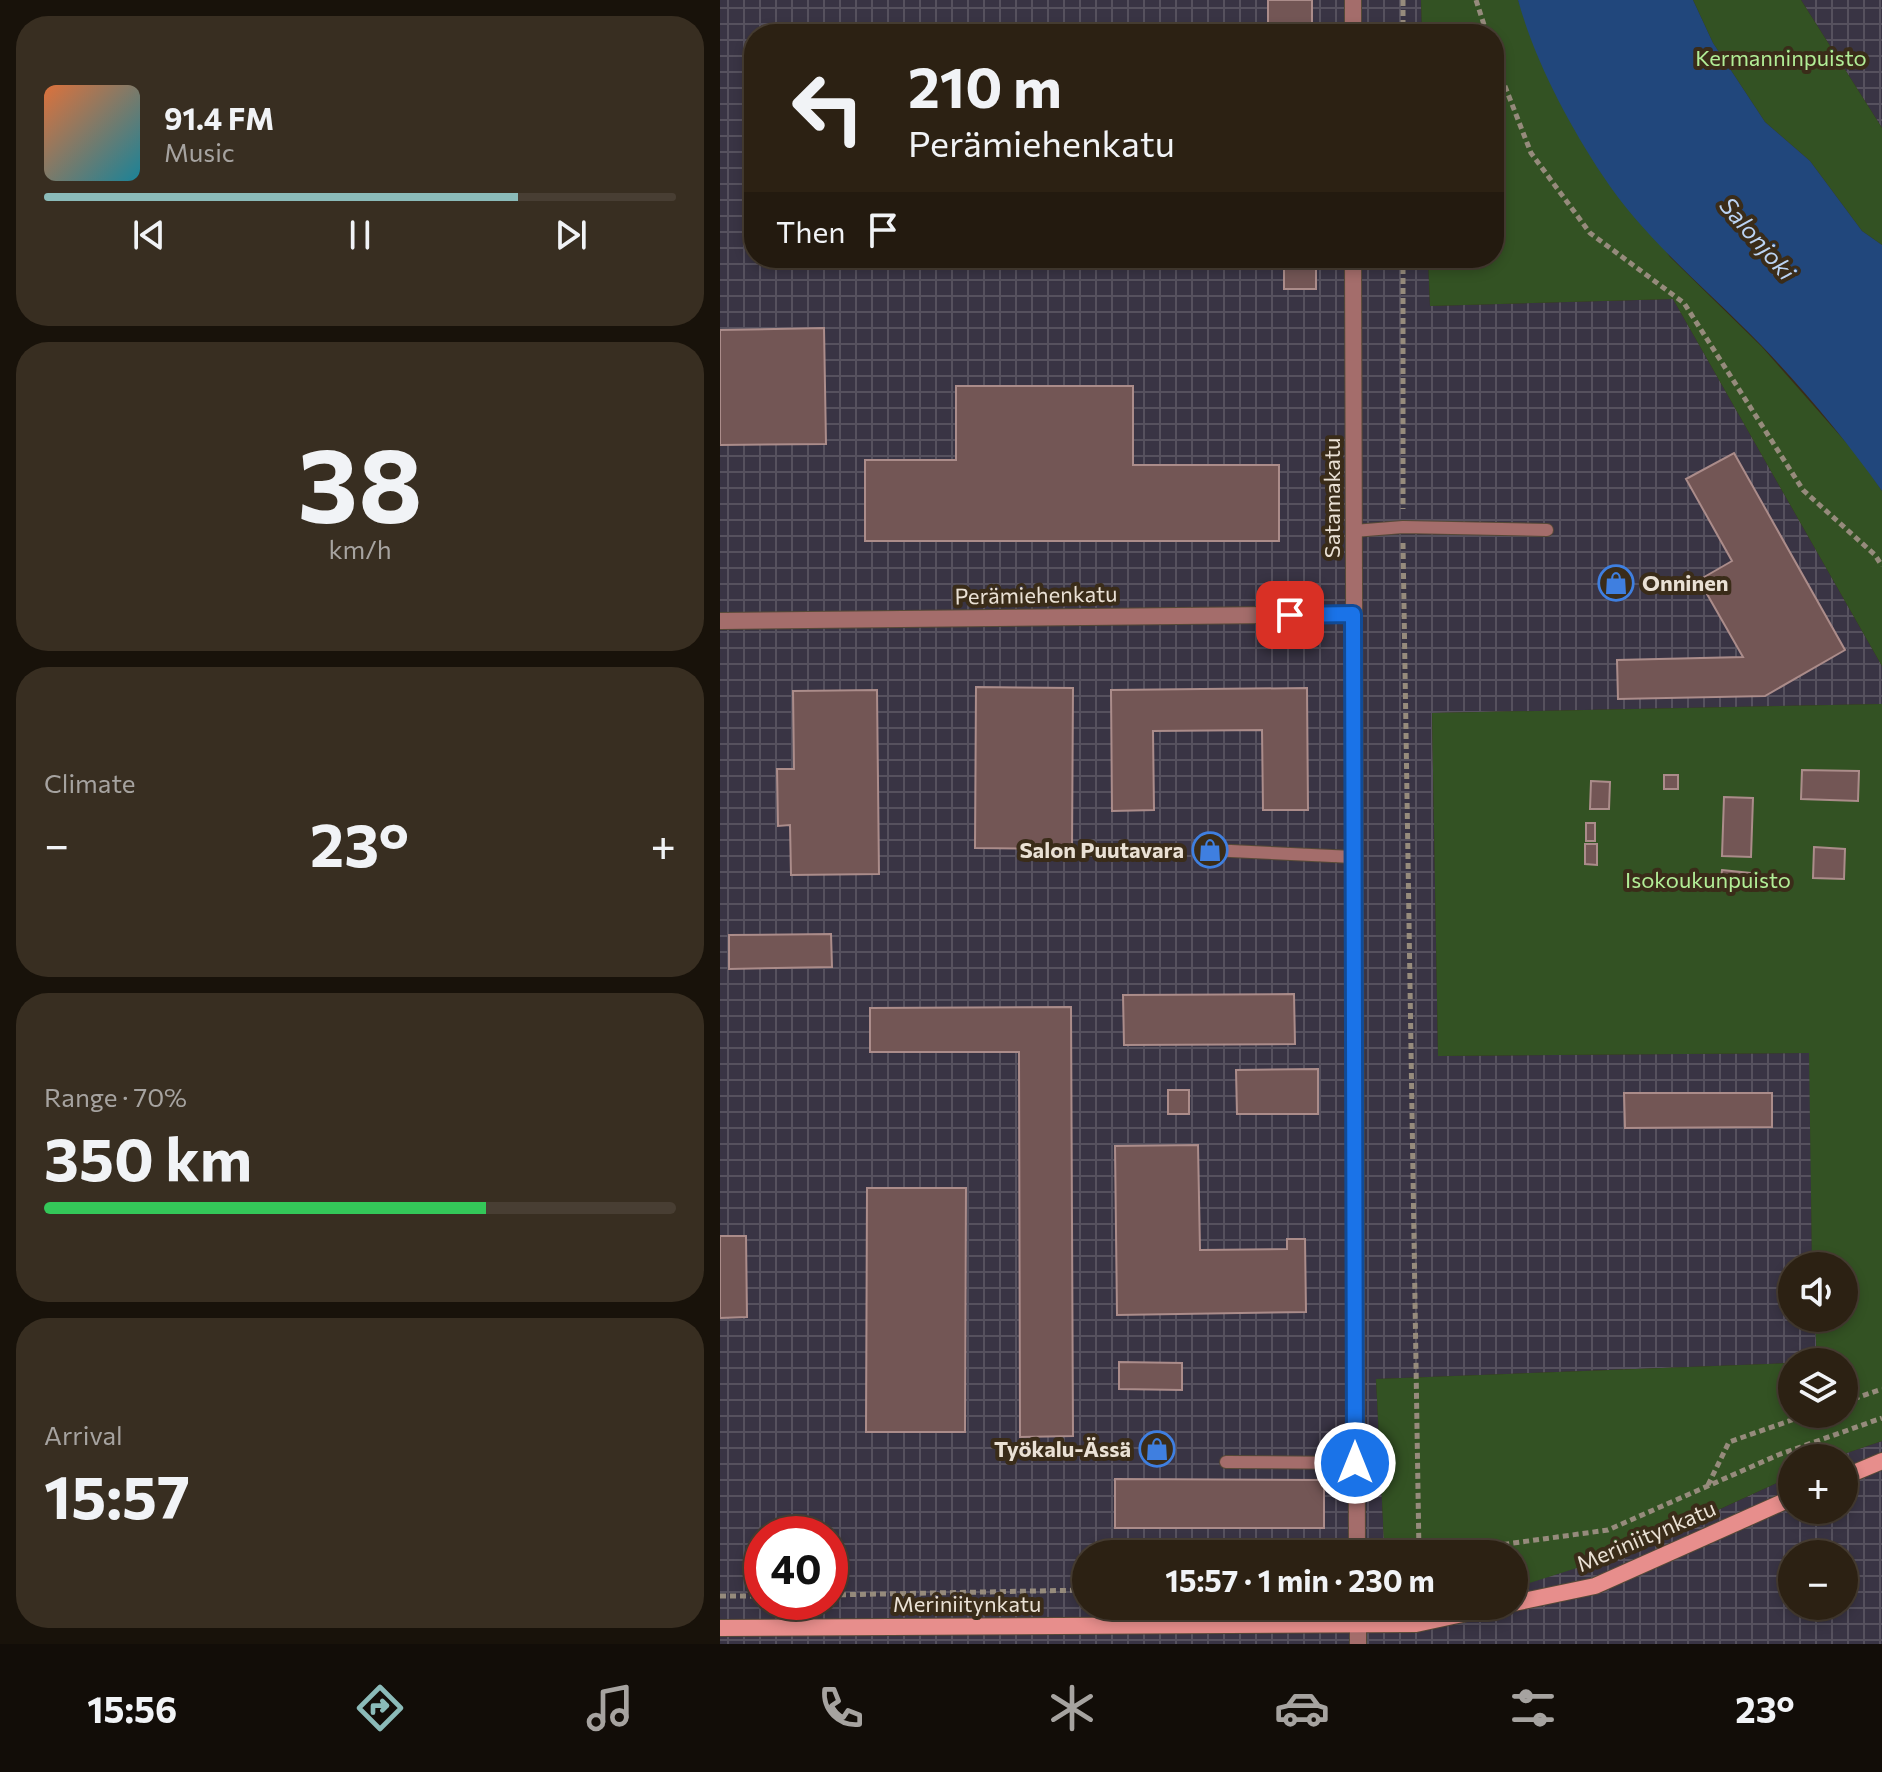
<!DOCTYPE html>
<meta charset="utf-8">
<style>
:root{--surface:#2c2113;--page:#382e21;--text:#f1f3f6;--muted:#a6a3a0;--line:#483e33;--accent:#8bbbb9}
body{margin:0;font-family:Commissioner,sans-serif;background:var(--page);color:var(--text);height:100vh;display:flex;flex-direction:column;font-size:30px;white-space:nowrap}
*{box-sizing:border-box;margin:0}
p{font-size:26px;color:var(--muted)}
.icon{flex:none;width:44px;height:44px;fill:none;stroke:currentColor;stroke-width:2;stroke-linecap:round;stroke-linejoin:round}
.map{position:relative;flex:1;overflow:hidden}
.drawer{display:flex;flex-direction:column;gap:16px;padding:16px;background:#18120a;width:720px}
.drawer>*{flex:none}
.banner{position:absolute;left:24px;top:24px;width:760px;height:244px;border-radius:32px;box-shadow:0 4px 12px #0003,0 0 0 2px var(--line);background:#2c2113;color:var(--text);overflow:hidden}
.tools{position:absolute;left:1058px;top:1252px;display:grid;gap:16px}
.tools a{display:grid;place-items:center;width:80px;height:80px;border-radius:50%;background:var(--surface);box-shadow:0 4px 12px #0003,0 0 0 2px var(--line);font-size:40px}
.speed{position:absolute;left:24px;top:1516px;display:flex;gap:16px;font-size:40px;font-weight:700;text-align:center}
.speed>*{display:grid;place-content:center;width:104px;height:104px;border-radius:50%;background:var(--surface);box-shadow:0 4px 12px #0003,0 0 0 2px var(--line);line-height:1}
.speed .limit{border:12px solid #d22;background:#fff;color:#111}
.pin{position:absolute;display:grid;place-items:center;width:68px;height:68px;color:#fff;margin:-34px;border-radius:16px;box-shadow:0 4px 12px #0006}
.me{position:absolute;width:88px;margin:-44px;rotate:0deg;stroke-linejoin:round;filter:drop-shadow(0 0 6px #0008)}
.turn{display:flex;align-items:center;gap:28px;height:168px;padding:0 32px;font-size:36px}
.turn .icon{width:104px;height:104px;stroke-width:2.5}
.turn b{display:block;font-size:56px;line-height:68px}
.then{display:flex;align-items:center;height:76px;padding:0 32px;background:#0003;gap:16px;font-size:30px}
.big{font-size:60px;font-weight:700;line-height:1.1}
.drawer .card{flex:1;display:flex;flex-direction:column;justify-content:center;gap:12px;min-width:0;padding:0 28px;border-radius:32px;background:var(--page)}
.drawer .dial{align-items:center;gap:0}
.dial b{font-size:104px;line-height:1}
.song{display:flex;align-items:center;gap:24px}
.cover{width:96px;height:96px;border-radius:12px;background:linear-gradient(135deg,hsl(20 70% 55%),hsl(190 70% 35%))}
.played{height:8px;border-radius:4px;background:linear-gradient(90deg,var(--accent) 75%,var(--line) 75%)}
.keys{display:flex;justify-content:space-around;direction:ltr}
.heat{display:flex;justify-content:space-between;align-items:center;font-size:44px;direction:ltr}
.charge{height:12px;border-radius:6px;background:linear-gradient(90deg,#34c759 70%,var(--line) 0)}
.trip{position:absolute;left:352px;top:1540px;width:456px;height:80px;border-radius:40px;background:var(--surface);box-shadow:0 4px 12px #0003,0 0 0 2px var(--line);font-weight:700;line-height:80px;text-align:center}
.tabs{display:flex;height:128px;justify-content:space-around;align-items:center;background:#120d08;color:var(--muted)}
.tabs .icon{width:56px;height:56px}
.tabs .current{color:var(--accent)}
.tabs b{font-size:36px;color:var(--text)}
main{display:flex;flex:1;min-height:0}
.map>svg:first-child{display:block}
.industrial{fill:url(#industrial-grid);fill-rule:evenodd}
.green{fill:#335223}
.water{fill:#21477c}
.building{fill:#735655;stroke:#ab8c8a;stroke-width:2}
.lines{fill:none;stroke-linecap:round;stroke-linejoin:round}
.service-casing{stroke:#564937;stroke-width:14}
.minor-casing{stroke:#564937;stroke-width:18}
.tertiary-casing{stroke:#564937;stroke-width:18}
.secondary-casing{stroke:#564937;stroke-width:18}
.path{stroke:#968b7c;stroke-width:5;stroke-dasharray:6 4;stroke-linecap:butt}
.service{stroke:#a46d6b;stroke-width:12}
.minor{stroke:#a46d6b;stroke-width:16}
.tertiary{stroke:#a46d6b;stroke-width:16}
.secondary{stroke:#e78e8c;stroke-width:16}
.route-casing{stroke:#114b97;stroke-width:20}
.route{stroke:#1a73e8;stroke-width:14}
.labels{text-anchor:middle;stroke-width:8;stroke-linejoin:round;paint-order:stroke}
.park-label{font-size:22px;fill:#b1ed96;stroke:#3a2c19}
.street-label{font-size:22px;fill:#eae1d5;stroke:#3a2c19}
.poi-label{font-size:22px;font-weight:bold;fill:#eae1d5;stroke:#3a2c19;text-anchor:end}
.water-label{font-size:24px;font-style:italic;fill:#bbd3f3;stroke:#3a2c19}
</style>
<main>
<section class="drawer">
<div class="card">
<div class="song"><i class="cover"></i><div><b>91.4 FM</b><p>Music</p></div></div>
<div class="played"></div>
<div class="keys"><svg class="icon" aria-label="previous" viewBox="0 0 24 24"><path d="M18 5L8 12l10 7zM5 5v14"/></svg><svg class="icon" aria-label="pause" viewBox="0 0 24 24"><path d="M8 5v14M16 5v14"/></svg><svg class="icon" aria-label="next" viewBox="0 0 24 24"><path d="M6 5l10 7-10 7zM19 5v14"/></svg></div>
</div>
<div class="card dial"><b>38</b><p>km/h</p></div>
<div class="card"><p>Climate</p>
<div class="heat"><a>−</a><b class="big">23°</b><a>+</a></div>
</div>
<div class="card"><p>Range · 70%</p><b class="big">350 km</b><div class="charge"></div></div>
<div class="card"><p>Arrival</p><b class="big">15:57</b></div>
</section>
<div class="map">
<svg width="1162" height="1644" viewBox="0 0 1162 1644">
<defs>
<pattern id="industrial-grid" width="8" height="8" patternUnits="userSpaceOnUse" patternTransform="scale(2)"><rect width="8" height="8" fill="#393444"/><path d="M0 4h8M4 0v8" fill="none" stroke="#56515e"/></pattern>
</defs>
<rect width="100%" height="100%" fill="#3a2c19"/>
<path class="industrial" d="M0,0H701L702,34H34V258H708L710,306L953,299L1162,666V704L712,713L718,1056L1090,1053L1092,1266H1072V1318H1095L1097,1362L656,1379L664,1541L676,1554H366V1606H794V1587L904,1553L1072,1476V1510H1124V1458H1112L1162,1441V1644H0ZM42,1534H110V1602H42ZM1072,1554H1124V1606H1072Z
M1081,0H1162V128Z"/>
<path class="green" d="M701,0H798L836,95L950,257L1042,347L1138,456L1162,491V666L953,299L710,306L708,258H774V34H702Z
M973,0H1081L1162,128V245L1142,231L1090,161L1045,122L993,43Z
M1162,704V1441L1112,1458H1072V1476L904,1553L797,1587H794V1554H676L664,1542L656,1379L1072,1363V1414H1124V1362H1097L1095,1318H1124V1266H1092L1089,1053L718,1056L712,713Z"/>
<path class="water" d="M798,0H973L993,43L1045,122L1090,161L1142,231L1162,245V491C1126,440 1084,390 1041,345C988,290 925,240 883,176C848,123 815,61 798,0Z"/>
<path class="building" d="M548,0H592V34H548Z
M503,28V34H372V30Z
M564,258H596V289H564Z
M104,328L106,444L0,445V330Z
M236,386H413V465H559V541H145V460H236Z
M1014,453L1125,650L1045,696L898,699L897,660L1023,657L979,580L1012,561L966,479Z
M256,687L353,688L352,849L255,848Z
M587,688L588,810H543L542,730L433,731L434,810L392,811L391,690Z
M157,690L159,874L71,875L70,825L58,826L57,769H74L73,691Z
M1082,770L1139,771L1138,801L1081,799Z
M944,775H958V789H944Z
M871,781L890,782L889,809H870Z
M1004,797L1033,798L1031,857L1002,856Z
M866,823H875V841H866Z
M865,844H877V865L865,864Z
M1094,847L1125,849L1124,879L1093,878Z
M1002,870L1030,873L1028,888L1000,885Z
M111,934L112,967L9,969V935Z
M574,994L575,1044L404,1045L403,995Z
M351,1007L353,1436L300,1437L299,1052H150V1008Z
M598,1069V1114H517L516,1070Z
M448,1090H469V1114H448Z
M904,1093H1052V1127L905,1128Z
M478,1145L480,1250L567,1249V1239H585L586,1312L397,1315L395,1146Z
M147,1188H246L245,1432H146Z
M0,1236H26L27,1317L0,1318Z
M399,1362L462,1363V1390L399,1389Z
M395,1479L604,1480V1528H395Z"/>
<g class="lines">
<defs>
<path id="service" d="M634,531L683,527L827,530
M490,850L633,857
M506,1462L635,1463"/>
<path id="minor" d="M0,621L633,614
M638,1623V1644"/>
<path id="tertiary" d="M633,0V34
M633,258L637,1554
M637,1606L638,1623"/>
<path id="secondary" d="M1124,1477L1162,1461
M794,1603L875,1586L1072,1498
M0,1628L696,1624L780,1606"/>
</defs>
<use href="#service" class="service-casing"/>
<use href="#minor" class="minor-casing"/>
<use href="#tertiary" class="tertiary-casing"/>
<use href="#secondary" class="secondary-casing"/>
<path class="path" d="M683,0V34
M756,0L767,34
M774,58L811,153L870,233L964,303L1083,490L1155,555L1162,566
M683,258V509
M683,543L699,1554
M1124,1402L1162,1389
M988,1485L1009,1442L1089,1414
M714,1554L888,1530L1058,1455L1162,1418
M110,1595L366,1590
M0,1596H42"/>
<use href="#service" class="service"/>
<use href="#minor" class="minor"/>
<use href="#tertiary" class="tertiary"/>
<use href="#secondary" class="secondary"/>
</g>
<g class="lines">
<defs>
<path id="route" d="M570,615L633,614L635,1463"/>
</defs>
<use href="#route" class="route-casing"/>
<use href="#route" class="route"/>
</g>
<defs>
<symbol id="shop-ring" viewBox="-11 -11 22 22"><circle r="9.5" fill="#3a2c19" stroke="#3f7fe0" stroke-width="1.5"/><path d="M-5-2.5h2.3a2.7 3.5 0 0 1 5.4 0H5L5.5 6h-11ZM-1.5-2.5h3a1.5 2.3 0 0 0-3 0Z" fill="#3f7fe0"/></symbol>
</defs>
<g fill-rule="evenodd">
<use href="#shop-ring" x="876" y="563" width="40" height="40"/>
<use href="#shop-ring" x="470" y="830" width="40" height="40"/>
<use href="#shop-ring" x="417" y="1429" width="40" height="40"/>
</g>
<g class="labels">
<g class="park-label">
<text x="1061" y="66">Kermanninpuisto</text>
<text x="988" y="888">Isokoukunpuisto</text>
</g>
<g class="street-label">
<text transform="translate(612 498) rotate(-90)" y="8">Satamakatu</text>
<text transform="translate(316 595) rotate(-1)" y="8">Perämiehenkatu</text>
<text transform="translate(926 1536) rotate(-23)" y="8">Meriniitynkatu</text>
<text x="247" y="1612">Meriniitynkatu</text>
</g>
<g class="poi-label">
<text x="922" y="591" text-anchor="start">Onninen</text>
<text x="464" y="858">Salon Puutavara</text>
<text x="411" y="1457">Työkalu-Ässä</text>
</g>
<g class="water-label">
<text transform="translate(1037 239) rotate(49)" y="8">Salonjoki</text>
</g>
</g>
</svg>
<div class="tools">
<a><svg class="icon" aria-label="sound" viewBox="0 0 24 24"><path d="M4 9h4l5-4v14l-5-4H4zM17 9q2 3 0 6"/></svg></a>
<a><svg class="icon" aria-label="layers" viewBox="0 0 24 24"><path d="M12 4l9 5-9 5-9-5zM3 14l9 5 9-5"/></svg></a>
<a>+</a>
<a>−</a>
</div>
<div class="speed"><div class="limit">40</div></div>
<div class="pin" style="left:570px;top:615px;background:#d93025"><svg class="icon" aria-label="arrive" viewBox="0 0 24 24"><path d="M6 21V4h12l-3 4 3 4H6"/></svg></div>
<svg class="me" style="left:635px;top:1463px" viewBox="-20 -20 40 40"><circle r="17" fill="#1a73e8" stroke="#fff" stroke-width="3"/><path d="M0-11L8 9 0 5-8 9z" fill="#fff"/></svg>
<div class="trip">15:57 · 1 min · 230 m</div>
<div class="banner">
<div class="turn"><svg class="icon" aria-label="left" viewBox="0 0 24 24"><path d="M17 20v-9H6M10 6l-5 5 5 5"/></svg><div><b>210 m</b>Perämiehenkatu</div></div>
<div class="then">Then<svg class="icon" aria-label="arrive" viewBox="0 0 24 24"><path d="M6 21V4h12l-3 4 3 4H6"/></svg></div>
</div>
</div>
</main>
<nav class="tabs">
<b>15:56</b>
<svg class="icon current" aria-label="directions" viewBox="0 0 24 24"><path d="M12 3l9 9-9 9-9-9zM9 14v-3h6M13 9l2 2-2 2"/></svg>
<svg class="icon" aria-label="music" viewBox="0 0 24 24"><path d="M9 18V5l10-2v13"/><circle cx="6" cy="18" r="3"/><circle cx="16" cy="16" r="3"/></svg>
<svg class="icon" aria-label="phone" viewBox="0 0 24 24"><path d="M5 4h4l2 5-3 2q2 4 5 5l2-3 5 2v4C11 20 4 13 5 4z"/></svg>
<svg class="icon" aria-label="climate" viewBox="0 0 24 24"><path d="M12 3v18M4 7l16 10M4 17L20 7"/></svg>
<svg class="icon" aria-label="car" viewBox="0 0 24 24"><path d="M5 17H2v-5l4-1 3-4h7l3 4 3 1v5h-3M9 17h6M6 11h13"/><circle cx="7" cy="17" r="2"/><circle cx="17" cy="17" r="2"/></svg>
<svg class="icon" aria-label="filters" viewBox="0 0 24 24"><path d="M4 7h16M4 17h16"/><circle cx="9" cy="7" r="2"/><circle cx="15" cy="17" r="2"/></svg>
<b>23°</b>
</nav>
